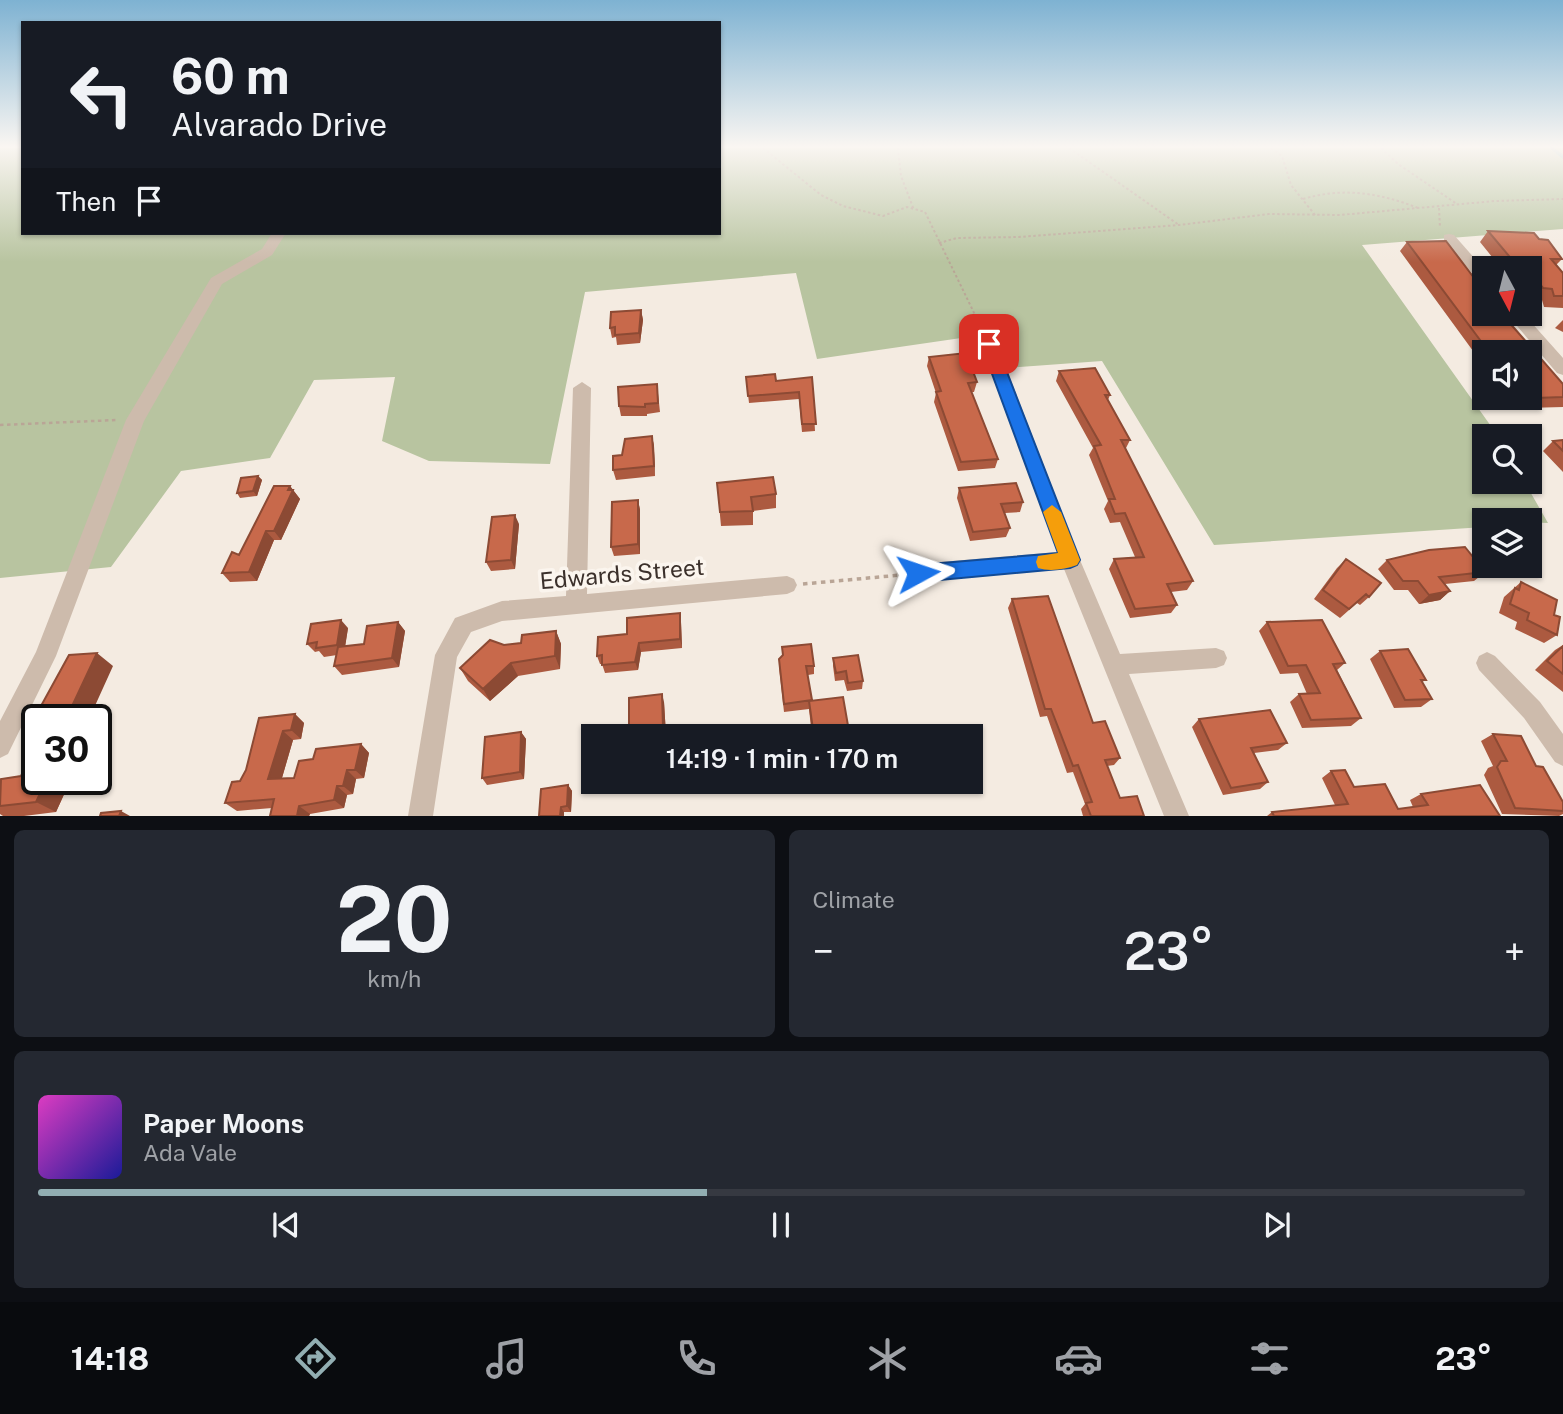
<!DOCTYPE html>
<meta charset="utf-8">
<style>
:root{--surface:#171b24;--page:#242831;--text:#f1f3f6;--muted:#9ea1a6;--line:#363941;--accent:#92aeb2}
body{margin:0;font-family:"Public Sans",sans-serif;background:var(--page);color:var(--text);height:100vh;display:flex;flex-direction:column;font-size:26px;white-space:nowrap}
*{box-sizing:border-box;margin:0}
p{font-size:23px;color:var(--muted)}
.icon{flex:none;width:38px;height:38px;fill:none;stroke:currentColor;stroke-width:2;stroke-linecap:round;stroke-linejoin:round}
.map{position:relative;height:816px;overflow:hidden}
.details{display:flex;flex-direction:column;gap:14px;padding:14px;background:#0d0f14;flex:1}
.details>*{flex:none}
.top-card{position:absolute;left:21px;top:21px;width:700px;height:214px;border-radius:0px;box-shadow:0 2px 5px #0004;background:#171b24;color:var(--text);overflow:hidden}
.needle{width:46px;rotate:173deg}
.fabs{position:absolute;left:1472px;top:256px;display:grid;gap:14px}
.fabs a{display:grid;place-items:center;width:70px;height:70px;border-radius:0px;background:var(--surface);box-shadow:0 2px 5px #0004;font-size:35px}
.speed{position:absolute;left:21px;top:704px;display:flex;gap:14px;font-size:35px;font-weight:700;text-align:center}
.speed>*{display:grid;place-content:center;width:91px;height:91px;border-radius:50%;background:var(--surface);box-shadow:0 2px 5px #0004;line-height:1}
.speed .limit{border:4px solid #111;border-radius:10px;background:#fff;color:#111}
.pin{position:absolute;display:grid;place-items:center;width:60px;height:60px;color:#fff;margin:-30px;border-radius:14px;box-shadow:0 4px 10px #0006}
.me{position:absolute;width:77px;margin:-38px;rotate:85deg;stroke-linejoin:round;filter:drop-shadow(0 0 5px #0008)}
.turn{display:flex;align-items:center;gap:24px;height:147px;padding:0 35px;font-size:32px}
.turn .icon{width:91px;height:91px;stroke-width:2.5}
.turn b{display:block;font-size:49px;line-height:60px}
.then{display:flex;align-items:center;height:66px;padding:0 35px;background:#0003;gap:14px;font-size:26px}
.big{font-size:52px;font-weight:600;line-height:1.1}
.details .widget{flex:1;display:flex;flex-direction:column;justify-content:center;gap:10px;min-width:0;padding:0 24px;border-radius:10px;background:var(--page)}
.details .dial{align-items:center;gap:0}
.dial b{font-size:91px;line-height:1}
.song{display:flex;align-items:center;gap:21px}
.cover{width:84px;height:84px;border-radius:10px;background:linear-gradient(135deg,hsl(310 70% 55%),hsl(240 70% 35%))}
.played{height:7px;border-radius:4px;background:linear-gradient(90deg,var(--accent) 45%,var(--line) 45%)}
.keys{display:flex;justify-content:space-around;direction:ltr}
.heat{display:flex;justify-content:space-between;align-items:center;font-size:38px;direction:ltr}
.details .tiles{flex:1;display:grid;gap:14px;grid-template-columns:1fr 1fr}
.widget:last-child{grid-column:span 2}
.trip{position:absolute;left:581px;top:724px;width:402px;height:70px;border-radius:0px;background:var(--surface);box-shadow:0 2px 5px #0004;font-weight:600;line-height:70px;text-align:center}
.tab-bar{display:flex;height:112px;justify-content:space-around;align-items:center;background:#090b0e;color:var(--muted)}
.tab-bar .icon{width:49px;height:49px}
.tab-bar .active{color:var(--accent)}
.tab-bar b{font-size:32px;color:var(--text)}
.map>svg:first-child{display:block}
.green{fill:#b8c4a0}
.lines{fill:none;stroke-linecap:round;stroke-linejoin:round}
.stream{stroke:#7fb0b2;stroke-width:3.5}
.path-far2{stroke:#b9a596;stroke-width:2;stroke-dasharray:2.5 2.5;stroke-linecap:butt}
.path-far1{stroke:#b9a596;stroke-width:2.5;stroke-dasharray:3.5 3.5;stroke-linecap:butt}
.path{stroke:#b9a596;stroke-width:3.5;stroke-dasharray:4.5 4.5;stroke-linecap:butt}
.minor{fill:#cdbbac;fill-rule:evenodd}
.wall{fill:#ac5a40}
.shaded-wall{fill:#8c4a34}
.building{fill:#c8694b;stroke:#8c4a34;stroke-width:2}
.route{fill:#1a73e8;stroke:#114b97;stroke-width:2}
.slow{fill:#f59e0b}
.labels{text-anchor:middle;stroke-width:7;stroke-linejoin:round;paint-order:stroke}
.near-street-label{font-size:23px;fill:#3b302b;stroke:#fbf5ee}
</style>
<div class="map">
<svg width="1563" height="816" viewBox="0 0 1563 816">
<rect width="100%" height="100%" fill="#f4ebe1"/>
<path class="green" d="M0,148H23V233H719V148H1563V229L1362,245L1498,436H1484V481H1524L1548,523L1484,520V527L1214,545L1102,361L1007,368L968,337L817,359L796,273L585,292L550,464L429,461L382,441L395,377L314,380L270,458L181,471L111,567L0,578Z"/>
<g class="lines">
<path class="stream" d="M1552,148L1563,157"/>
<path class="path-far2" d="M763,148L821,195L843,206L883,216L907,207L925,212L979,323
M898,148L901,176L914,210
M1069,148L1179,225
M1271,148L1282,156L1291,185L1315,215
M1381,148L1398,164L1457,204
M1303,199C1343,187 1380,193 1418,208
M1439,208L1440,228
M939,243L957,238L1019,237L1179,225L1269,214L1340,215L1495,201L1563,199"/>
<path class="path-far1" d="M978,321L984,334
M0,425L117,420"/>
<path class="path" d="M803,584L901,575"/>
<path class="minor" d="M272,233H286L272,255L222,284L144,421L56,656L8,754L0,758V721L36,652L126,420L211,278L262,249Z
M1449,234L1454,235L1484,269V283L1479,281L1444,241V235Z
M1506,313H1523L1563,358V375L1557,373Z
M989,338L997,344L1080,560L1120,654L1216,648L1224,651L1227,658L1224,665L1216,668L1129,674L1189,816H1164L1064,569L918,582L911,579L908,573L911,567L918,564L1057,552L981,344Z
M582,382L591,388L587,594L787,576L794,579L797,585L794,591L787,594L502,621L471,632L457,657L433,816H408L435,655L455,618L502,601L566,596L573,388Z
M1487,652L1495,656L1540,702L1563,734V766L1555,762L1524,718L1479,670L1476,663L1479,656Z"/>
</g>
<path class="wall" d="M1488,231L1562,259L1556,265L1563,273V308L1544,307L1542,300H1533L1530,295V268H1501L1480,242Z
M1446,241L1484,291V313H1501L1563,384V407L1526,408L1517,397H1530V352H1484V366L1400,251L1407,242Z
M641,310L643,320L640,343L617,345L616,337L612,338L610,328Z
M1563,320V332L1555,328Z
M929,357L977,382L974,392H971L998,459L995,468L958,471L934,402L936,393L927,366Z
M1059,371L1110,395L1108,400L1130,440L1125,450L1193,581L1187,590L1171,592L1177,605L1171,613L1130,618L1109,569L1114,559L1135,557L1120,522L1110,523L1104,509L1108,501L1089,455L1093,448L1056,381Z
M746,377L776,381L812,377L815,431L802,432L799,399L749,403Z
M657,384L660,412L647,414V416H621L619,406Z
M652,436L654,446L655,476L616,480L613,470Z
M1563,440V472L1543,451L1553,441Z
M258,476L262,480L257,496L240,498L237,493Z
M717,483L776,494V508L753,511V525L721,526Z
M290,486L300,499L281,540H274L257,581L230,582L222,573L239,555Z
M959,488L1023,502L1020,512L1005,513L1010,528L1006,537L970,541L957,498Z
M638,500L640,510V554L614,556L611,547Z
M519,524L515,569L491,571L486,562Z
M1346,559L1369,597L1360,605L1357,603L1340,618L1314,599L1337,568Z
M1387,560L1485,572L1474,581L1445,584L1450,591L1440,600L1419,604L1408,590H1394L1378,569Z
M1521,582L1554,615L1557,635L1544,643L1515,629L1517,622L1499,613L1504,597Z
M1012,599L1093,723L1120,758L1114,765L1107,766L1120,798L1144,816H1083L1081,809L1085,804L1073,772L1067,773L1047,716L1040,717L1008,608Z
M398,622L405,631L399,667L342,675L334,666L337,655L324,657L319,651L315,652L307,644L348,628L345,646L364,644Z
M681,622L682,648L641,652L638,670L605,673L602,664H600L597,656L627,634Z
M1267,622L1345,663L1337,670L1361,718L1351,726L1302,728L1290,702L1299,694H1307L1298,673L1280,674L1259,631Z
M556,631L561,644L560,669L518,676L490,701L468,681L460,668L504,645L521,643Z
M1563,645V692L1535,670L1555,650Z
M782,647L814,666V674L808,675L811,701L850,737H812L809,709L784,712L779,667V659L782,656Z
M1380,651L1426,680L1422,682L1432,699L1421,707L1394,708L1370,659Z
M833,658L863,681L862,689L847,691L844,680L835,681L833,666Z
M664,702L666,735L653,737H631L629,732Z
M295,714L304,723L301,739L293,740L282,778H294L313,759L361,744L369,753L364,778L356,779L353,794L347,795L344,808L310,814L309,816H270L272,808L237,811L225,803Z
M1199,719L1287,743L1278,750L1254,753L1268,782L1260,789L1223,795L1192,727Z
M521,732L526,739L524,779L487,785L482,778Z
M1493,734L1536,766L1563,802V814L1559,816L1502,814L1484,775L1488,768L1493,766L1481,741Z
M1331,771L1354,787L1398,809L1413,807L1410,800L1421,794L1500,816H1267L1272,812L1335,805L1322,778Z
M21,776L37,779H71L56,812L24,816H3L0,814V780Z
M568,785L572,791L571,812H564V816H539Z"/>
<path class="shaded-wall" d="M641,310L643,320L640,343L639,333Z
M652,436L654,446L655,476L654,466Z
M258,476L262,480L257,496L253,491Z
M290,486L300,499L281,540L274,531Z
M638,500L640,510V554L638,544Z
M515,515L519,524L515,569L511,560Z
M266,531L274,540L257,581L249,572Z
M1450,591L1440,600L1419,604L1429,595Z
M680,613L681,622L682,648L680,639Z
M341,620L348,628L344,654L337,645Z
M398,622L405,631L399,667L392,658Z
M556,631L561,644L560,669L555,656Z
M639,643L641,652L638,670L635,662Z
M97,653L113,666L89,719H66Z
M511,663L518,676L490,701L483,689Z
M662,694L664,702L666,735L663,727Z
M295,714L304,723L301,739L291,730Z
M283,731L293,740L279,788L268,779Z
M521,732L526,739L524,779L520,772Z
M361,744L369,753L364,778L355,770Z
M347,770L356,779L353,794L343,786Z
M47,779H71L56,812L36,802Z
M568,785L572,791L571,812L567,806Z
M337,786L347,795L344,808L334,800Z
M299,806L310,814L309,816H297Z
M561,807L564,812V816H560Z
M121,811L130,816H119Z"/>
<path class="building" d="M1488,231L1534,233L1539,239L1548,240L1562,259H1551L1563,273V296H1554L1552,289L1543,288L1530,272V268H1526L1521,262H1514Z
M1446,241L1484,291V313H1501L1563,384V397L1535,398L1530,391V352H1489L1407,242Z
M641,310L639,333L615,335V327L610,328L611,312Z
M966,353L977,382L968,383L998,459L961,462L936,392L941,391L929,357Z
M1095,368L1110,395H1105L1130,440H1121L1193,581L1167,584L1177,605L1135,609L1114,559L1144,557L1125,513L1115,514L1109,499H1115L1094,446L1101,445L1059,371Z
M775,374L776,381L812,377L816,424H802L799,392L748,396L746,377Z
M657,384L658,403L645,404V407L619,406L618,387Z
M652,436L654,466L613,470V456L622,455L625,439Z
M1563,440V451L1553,441Z
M258,476L253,491L237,493L241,478Z
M773,477L776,494L751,497L753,511L720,512L717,483Z
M1016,483L1023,502L1001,504L1010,528L973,532L959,488Z
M274,486H290L288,490H293L274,531H266L249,572L222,573L232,552L239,555Z
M638,500V544L611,547L612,502Z
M515,515L511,560L486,562L492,517Z
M1465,547L1485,572L1439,577L1450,591L1429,595L1418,581H1403L1387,560L1429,550Z
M1346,559L1381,583L1369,597L1366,594L1349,609L1323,590Z
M1521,582L1557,600L1554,615L1560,617L1557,635L1527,620L1529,613L1510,604L1515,588L1519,590Z
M1048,596L1093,723L1105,721L1120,758L1105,760L1120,798L1137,796L1144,816H1091L1086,803L1092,802L1078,765L1073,766L1051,709H1045L1012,599Z
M680,613V639L639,643L635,662L602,665V655L597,656L598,637L627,634V618Z
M341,620L337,645L316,648L317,642L307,644L311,624Z
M1322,620L1345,663L1333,664L1361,718L1311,720L1299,694L1320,693L1306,665L1288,666L1267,622Z
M398,622L392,658L334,666L338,647L364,644L367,626Z
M556,631L555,656L511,663L483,689L460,668L490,640L504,645L521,643L522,635Z
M811,644L814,666H806L812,700L784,704L779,659L783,655L782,647Z
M1563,646V674L1547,661Z
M1408,649L1426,680H1421L1432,699L1405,700L1380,651Z
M97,653L66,719H37V726H30L69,655Z
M858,655L863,681L848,683L846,671L836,673L833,658Z
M662,694L663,727L629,732V698Z
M843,697L850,737H814L809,701Z
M1270,710L1287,743L1251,748L1268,782L1231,788L1199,719Z
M295,714L291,730L283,731L268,779L294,778L299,761L313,759L316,749L361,744L355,770H347L343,786H337L334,800L299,806L297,816H270L274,799L225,803L232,782L240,781L246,770L259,718Z
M521,732L520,772L482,778L485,737Z
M1493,734L1521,736L1536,766L1543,767L1563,802V811L1515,808L1497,767L1501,761H1507Z
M37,743V779H47L36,802L0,806L1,779L21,776Z
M1345,770L1354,787L1385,784L1398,809L1428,805L1421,794L1480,785L1500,816H1274L1272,812L1348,804L1331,771Z
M568,785L567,806L561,807L560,816H539L541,789Z
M121,811L119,816H100L101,813Z"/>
<linearGradient id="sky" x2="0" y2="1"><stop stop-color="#7eb2d2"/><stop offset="0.56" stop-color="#faf6f2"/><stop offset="1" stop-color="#faf6f2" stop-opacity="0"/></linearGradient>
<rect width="1563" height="262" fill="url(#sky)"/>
<path class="route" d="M989,339L996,344L1080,560L1077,565L1070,568L918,582L912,579L909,573L912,568L918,565L1058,553L981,344Z"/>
<path class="slow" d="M1052,505L1061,512L1080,560L1077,565C1066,569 1050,572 1038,568L1036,562L1038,556L1058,553L1043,512Z"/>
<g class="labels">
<g class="near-street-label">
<text transform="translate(622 574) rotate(-5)" y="8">Edwards Street</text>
</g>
</g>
</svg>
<div class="fabs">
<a><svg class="needle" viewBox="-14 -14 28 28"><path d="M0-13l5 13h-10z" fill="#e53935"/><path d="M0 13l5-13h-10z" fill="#9ea1a6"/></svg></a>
<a><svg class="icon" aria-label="sound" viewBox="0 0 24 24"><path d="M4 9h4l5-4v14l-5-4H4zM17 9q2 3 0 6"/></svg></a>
<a><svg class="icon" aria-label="search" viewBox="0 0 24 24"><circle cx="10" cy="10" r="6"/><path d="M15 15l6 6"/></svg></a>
<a><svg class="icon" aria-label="layers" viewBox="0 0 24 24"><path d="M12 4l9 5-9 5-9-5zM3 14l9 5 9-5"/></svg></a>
</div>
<div class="speed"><div class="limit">30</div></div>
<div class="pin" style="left:989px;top:344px;background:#d93025"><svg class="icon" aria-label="arrive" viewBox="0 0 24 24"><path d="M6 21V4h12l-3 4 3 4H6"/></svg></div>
<svg class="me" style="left:918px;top:573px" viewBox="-20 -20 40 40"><path d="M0-17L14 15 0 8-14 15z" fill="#1a73e8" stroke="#fff" stroke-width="4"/></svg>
<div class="trip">14:19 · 1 min · 170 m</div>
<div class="top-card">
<div class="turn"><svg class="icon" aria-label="left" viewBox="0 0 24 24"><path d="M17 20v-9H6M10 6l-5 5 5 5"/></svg><div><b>60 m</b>Alvarado Drive</div></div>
<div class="then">Then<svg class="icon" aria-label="arrive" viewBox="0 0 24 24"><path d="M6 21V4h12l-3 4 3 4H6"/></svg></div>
</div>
</div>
<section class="details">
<div class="tiles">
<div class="widget dial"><b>20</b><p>km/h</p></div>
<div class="widget"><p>Climate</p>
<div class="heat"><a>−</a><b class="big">23°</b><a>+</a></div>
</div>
<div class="widget">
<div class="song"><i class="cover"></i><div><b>Paper Moons</b><p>Ada Vale</p></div></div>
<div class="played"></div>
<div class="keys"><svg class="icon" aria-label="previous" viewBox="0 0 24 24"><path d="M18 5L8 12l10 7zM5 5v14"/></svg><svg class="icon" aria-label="pause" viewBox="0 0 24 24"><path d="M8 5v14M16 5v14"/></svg><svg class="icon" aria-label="next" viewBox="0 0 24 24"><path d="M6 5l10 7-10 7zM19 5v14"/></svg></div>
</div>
</div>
</section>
<nav class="tab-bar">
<b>14:18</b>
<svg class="icon active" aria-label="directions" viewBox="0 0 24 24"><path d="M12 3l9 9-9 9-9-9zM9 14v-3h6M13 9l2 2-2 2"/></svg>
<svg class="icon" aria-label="music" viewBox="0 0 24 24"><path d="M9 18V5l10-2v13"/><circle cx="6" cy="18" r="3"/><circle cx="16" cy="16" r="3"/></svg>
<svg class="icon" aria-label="phone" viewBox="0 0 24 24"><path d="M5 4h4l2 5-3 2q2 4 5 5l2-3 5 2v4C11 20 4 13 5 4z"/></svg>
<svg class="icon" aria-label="climate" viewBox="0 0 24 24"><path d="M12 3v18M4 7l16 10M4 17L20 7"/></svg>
<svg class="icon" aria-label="car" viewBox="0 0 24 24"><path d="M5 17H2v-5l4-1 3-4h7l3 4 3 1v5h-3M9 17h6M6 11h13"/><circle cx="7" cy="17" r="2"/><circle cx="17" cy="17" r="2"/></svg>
<svg class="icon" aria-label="filters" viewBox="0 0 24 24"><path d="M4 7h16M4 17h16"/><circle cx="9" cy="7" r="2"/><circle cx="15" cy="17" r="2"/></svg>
<b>23°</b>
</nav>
